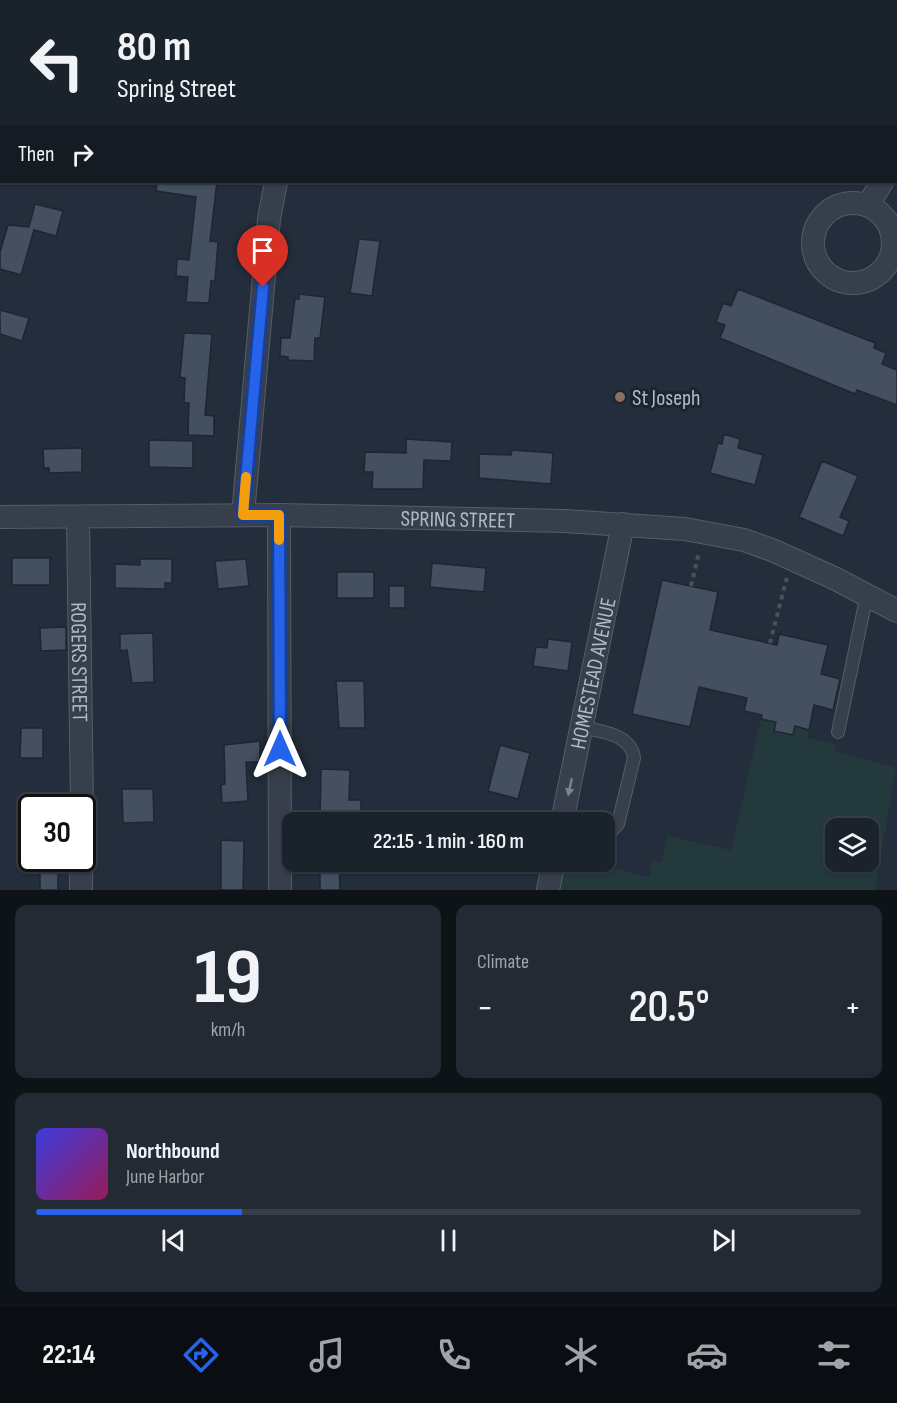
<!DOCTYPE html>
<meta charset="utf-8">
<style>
:root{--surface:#1a222c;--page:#232a34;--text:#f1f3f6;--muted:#9fa4a9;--line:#383f48;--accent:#2563eb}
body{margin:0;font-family:"Sofia Sans Condensed",sans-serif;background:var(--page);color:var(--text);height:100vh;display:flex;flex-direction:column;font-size:22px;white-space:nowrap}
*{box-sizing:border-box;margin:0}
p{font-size:20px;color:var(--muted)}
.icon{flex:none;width:33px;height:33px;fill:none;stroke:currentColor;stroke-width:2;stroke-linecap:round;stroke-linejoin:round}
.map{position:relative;height:890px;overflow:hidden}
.side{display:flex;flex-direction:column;gap:15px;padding:15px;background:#0e1318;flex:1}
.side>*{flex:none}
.banner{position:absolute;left:0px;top:0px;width:897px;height:183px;box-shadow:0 2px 4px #0004,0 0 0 2px var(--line);background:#1a222c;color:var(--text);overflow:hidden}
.fabs{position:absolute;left:825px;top:818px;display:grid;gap:12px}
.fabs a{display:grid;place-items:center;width:54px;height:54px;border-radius:12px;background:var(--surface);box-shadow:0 2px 4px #0004,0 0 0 2px var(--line);font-size:30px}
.speed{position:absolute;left:18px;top:794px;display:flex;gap:12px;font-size:30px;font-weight:700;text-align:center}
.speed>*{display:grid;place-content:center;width:78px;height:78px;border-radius:50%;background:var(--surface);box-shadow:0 2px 4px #0004,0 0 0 2px var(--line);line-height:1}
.speed .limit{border:3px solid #111;border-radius:9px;background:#fff;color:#111}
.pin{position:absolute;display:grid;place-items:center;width:51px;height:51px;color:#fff;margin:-62px -26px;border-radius:50% 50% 50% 0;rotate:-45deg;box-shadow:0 0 6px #0007}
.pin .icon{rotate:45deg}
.me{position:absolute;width:66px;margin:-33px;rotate:0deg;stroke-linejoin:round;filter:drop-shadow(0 0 4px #0008)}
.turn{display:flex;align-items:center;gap:21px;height:126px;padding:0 18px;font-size:27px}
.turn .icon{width:78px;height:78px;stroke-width:2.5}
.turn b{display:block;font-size:42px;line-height:51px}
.then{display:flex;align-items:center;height:57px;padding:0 18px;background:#0003;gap:12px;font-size:22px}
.big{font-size:45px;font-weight:600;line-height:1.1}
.side .widget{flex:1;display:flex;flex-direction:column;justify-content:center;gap:9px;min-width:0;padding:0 21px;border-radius:12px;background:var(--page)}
.side .dial{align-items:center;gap:0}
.dial b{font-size:78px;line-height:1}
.song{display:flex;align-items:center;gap:18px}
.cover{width:72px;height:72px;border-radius:9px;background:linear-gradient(135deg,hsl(240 70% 55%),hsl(330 70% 35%))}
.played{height:6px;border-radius:3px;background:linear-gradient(90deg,var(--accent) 25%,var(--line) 25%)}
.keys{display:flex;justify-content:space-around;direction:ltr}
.heat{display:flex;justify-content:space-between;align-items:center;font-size:33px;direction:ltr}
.side .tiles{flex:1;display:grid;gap:15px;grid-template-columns:1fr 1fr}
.widget:last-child{grid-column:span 2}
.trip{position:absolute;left:282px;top:812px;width:333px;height:60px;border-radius:12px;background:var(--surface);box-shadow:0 2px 4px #0004,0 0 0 2px var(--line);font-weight:600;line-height:60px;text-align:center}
.tab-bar{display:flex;height:96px;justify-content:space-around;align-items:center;background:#0a0e12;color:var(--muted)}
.tab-bar .icon{width:42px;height:42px}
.tab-bar .active{color:var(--accent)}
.tab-bar b{font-size:27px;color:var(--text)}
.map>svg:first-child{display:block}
.green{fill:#24393c;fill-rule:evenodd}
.building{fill:#445060;stroke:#1d2632;stroke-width:1.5}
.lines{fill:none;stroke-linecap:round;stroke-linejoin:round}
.service-casing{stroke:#545d69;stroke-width:14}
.minor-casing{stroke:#545d69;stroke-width:24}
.path{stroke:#425659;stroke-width:4;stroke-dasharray:4.5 4.5;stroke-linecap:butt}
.service{stroke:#363f4b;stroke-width:12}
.minor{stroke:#363f4b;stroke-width:22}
.oneway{fill:#7a838f}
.route-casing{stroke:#184099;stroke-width:15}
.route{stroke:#2563eb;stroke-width:10}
.slow{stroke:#f59e0b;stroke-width:10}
.education-dot{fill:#8d6e63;stroke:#1b2430;stroke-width:2}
.labels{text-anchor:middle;stroke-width:6;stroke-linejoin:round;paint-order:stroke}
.poi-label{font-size:22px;fill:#b1bac7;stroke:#1b2430;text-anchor:start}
.street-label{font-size:22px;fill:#b1bac7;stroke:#1b2430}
</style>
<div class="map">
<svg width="897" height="890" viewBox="0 0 897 890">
<rect width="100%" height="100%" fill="#232d3b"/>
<path class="green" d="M761,719L776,722L774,731L792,735L795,726L809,730L808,738L836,745L835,751L896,768L875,890H548L554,861H582L649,877L652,861L661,863L667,836L731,850ZM836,828H868V861H836Z"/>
<path class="building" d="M157,182H217L210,241L218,242L215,281H211L209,303L186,302L188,277L176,276L177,259L189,260L196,197L156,191Z
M35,204L63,211L56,236L34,230L21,275L0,269V252L8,225L29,227Z
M359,239L380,241L372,296L350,293Z
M738,289L875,343L874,348L886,353L882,364L897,370V405L857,390L855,394L720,338L725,325L716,322L723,303L731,306Z
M299,294L325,297L320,338H315L314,361L288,360V357L280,356L281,338H290L295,299H299Z
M0,310L29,318L22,341L0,334Z
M184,333L212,334L205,415L214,416V436L188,435L189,403H184L185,378L180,377Z
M724,434L740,439L738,448L763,455L755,485L710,473L718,443L722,444Z
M406,439L452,442L451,461L424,460L423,489H372L373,472H364L365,452L406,453Z
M149,440L193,441V468L149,467Z
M82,448V472L49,473V468H44L43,449Z
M512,450L553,453L551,484L479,478V454L511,455Z
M822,461L858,476L840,517L849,521L843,536L799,517Z
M12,558H50V585H12Z
M140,559H172V583H165V589L115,588V564L140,565Z
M246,559L249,586L218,589L215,561Z
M432,563L486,568L484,592L430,587Z
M337,572H374V598H337Z
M662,580L718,592L710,630L777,645L779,634L828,645L821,674L840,679L833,710L814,705L809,730L795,726L793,735L774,731L776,722L761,719L762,715L744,711L747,698L699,687L690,727L632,714Z
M389,586H405V608H389Z
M66,627V650L41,651L40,628Z
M153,633L154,682L132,683L127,650L120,651V634Z
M548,639L572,642L568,671L533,666L536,647L547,648Z
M336,681H364L365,728H339Z
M21,728H43V758H20Z
M260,741V762H246L248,801L222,803L221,785L225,784L224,745Z
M500,745L530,753L518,799L488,791Z
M321,769L350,770L349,800H361V822H320Z
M122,789H153L154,822L123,823Z
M221,840L244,841L243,890H221Z
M40,860H58V890H40Z
M320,861H339L340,890H320Z"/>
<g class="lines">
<defs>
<path id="service" d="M582,727C602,732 631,734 634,758L618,824L604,839
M838,732L867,594"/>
<g id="minor">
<path d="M31,2L32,0"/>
<path d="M314,2V0"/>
<path d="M0,103L2,98"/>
<path d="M896,156L897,153"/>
<circle cx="853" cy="243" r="40"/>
<path d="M868,205L882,182"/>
<path d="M243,515L269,219L276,182"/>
<path d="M279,515L280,890"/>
<path id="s1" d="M0,517L279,515L565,521L685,529L744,540L772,550L834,578L897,611"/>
<path id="s2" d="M78,518L82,807"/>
<path id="s3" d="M562,822L623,524"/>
<path d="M81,890L82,808"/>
<path d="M548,890L554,861"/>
</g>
</defs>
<use href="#service" class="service-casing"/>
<use href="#minor" class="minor-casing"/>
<path class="path" d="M691,586L699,552
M770,643L787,577"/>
<use href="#service" class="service"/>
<use href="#minor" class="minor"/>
</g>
<defs><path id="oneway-solid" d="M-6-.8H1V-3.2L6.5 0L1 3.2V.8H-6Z" transform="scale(1.5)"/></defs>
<use class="oneway" href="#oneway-solid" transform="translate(570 787) rotate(102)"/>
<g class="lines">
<defs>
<path id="route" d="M263,287L243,515H279L280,749"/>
</defs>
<use href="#route" class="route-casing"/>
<use href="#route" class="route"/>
<path class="slow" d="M246,477L243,515H279V540"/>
</g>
<circle class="education-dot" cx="620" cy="397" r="6"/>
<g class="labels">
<g class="poi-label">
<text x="632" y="405">St Joseph</text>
</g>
<g class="street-label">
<text dy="8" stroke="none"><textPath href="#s1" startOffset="458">SPRING STREET</textPath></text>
<text dy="8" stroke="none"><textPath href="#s2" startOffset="144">ROGERS STREET</textPath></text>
<text dy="8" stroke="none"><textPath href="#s3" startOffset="152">HOMESTEAD AVENUE</textPath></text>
</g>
</g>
</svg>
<div class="fabs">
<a><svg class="icon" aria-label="layers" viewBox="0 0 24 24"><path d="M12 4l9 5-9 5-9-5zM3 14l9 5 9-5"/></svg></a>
</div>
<div class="speed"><div class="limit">30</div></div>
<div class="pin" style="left:263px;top:287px;background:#d93025"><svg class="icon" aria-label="arrive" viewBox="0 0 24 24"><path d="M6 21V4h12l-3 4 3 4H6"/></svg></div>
<svg class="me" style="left:280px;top:749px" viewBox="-20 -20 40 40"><path d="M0-17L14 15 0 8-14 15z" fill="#2563eb" stroke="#fff" stroke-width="4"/></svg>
<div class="trip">22:15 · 1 min · 160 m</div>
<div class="banner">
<div class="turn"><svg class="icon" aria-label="left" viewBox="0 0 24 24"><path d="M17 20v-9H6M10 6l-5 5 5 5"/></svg><div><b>80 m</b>Spring Street</div></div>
<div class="then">Then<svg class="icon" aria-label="right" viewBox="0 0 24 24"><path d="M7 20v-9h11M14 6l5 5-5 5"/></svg></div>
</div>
</div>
<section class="side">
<div class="tiles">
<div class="widget dial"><b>19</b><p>km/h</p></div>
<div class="widget"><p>Climate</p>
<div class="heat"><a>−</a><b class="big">20.5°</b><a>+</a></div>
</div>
<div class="widget">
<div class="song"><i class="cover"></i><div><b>Northbound</b><p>June Harbor</p></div></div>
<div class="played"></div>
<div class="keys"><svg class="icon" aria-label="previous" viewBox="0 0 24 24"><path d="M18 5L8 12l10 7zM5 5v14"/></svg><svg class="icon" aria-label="pause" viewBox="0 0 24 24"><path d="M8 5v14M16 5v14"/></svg><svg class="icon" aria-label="next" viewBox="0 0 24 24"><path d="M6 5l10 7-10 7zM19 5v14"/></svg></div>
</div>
</div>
</section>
<nav class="tab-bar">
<b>22:14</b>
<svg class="icon active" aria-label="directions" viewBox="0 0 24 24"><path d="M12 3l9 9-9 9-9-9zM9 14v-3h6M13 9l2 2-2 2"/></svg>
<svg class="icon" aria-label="music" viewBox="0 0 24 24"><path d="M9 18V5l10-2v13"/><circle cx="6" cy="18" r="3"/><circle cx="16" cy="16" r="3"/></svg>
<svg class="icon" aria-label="phone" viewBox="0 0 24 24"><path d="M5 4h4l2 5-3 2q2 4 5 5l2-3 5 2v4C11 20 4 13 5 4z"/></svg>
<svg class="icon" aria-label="climate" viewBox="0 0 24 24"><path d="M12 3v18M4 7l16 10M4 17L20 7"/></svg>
<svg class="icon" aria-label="car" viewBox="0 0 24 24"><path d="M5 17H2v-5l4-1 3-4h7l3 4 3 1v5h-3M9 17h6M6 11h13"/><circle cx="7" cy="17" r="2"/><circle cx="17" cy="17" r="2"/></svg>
<svg class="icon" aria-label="filters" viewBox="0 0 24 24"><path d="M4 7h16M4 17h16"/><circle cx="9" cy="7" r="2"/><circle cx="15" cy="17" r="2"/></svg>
</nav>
